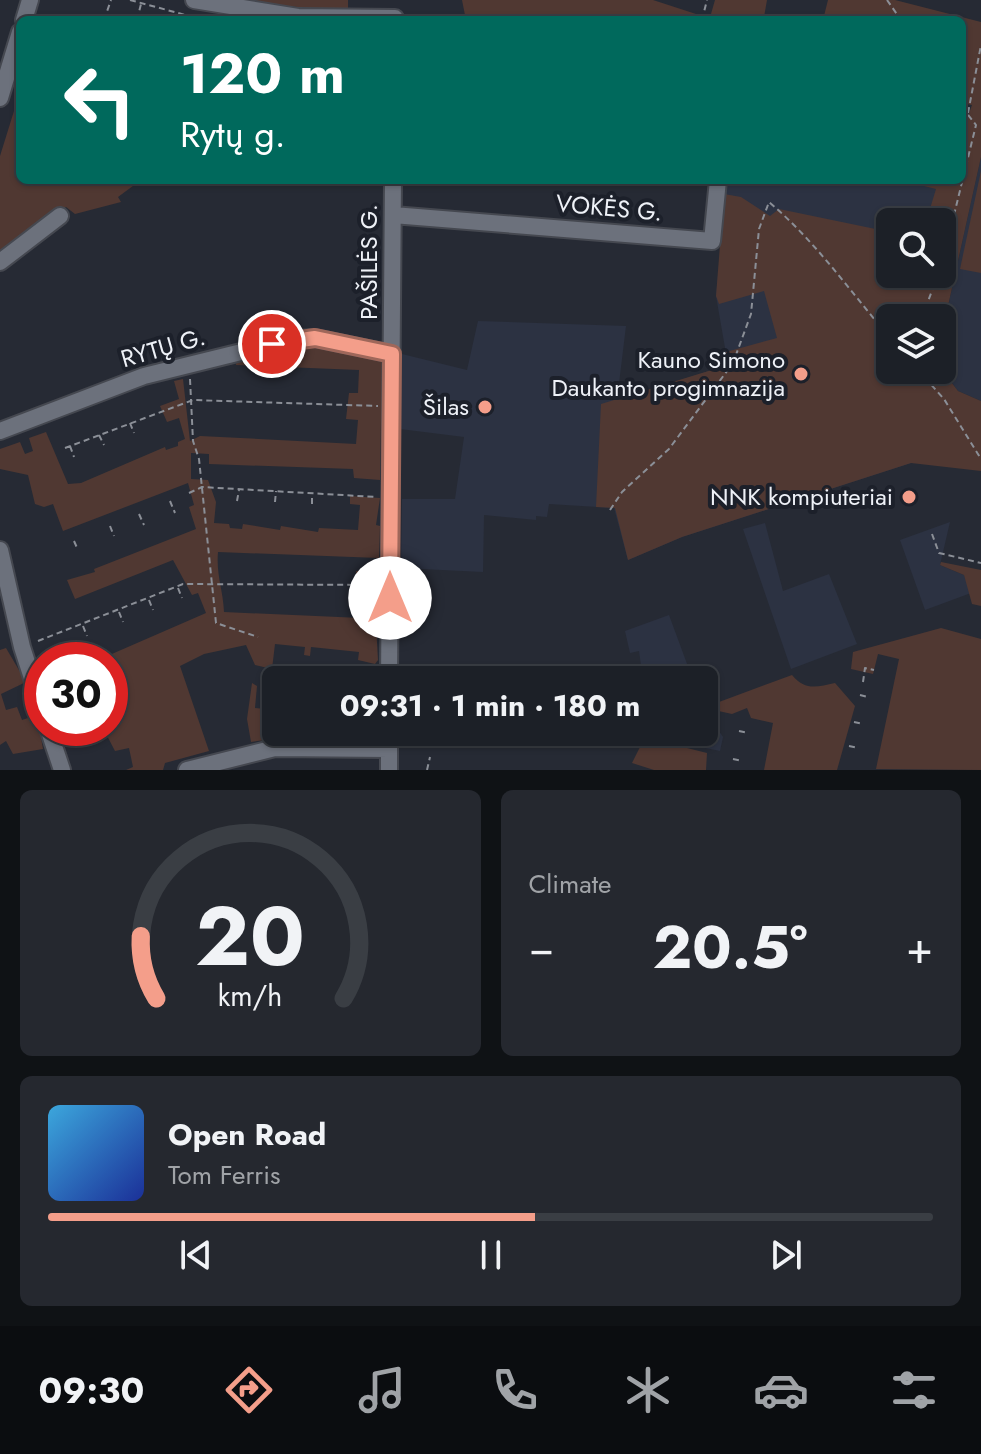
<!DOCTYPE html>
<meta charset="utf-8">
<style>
:root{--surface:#1c2027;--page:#25282f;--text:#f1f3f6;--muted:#a0a3a7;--line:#3a3e44;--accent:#f49e8a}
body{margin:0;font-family:Jost,sans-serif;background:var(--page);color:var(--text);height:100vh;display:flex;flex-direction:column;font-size:30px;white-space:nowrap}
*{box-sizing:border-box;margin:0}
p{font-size:26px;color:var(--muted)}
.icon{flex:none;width:44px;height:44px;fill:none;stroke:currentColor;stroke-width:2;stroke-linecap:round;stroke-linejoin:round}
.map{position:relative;height:770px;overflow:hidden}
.drawer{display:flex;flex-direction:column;gap:20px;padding:20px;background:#0f1215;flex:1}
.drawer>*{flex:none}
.hud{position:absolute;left:16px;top:16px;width:950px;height:168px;border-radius:12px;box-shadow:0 2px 6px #0004,0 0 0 2px var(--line);background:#00695c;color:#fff;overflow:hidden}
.tools{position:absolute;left:876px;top:208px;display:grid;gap:16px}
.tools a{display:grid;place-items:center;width:80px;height:80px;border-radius:12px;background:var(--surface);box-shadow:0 2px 6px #0004,0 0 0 2px var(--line);font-size:40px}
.speed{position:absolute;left:24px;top:642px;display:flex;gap:16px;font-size:40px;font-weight:700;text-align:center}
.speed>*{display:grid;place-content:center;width:104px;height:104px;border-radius:50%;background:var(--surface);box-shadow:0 2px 6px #0004,0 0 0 2px var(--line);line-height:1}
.speed .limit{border:12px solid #d22;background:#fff;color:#111}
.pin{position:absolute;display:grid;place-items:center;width:68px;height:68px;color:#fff;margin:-34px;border:4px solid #fff;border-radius:50%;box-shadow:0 2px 8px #0007}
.me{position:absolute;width:88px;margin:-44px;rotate:0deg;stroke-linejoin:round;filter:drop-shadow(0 0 6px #0008)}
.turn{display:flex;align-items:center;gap:28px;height:168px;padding:0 32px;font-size:36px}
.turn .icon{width:104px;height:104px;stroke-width:2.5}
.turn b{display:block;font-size:56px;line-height:68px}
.big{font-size:60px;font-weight:700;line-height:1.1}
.drawer .tile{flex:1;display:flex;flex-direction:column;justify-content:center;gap:12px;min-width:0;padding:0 28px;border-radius:12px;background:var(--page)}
.drawer .dial{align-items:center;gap:0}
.dial svg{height:208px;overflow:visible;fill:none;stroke:var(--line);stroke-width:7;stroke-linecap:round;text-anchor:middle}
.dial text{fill:var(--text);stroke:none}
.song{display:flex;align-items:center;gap:24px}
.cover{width:96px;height:96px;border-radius:12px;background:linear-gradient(135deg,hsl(200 70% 55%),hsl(230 70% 35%))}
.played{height:8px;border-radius:4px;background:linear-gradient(90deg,var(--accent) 55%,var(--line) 55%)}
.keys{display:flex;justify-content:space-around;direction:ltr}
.heat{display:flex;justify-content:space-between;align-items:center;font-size:44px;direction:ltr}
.drawer .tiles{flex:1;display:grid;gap:20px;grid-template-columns:1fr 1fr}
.tile:last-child{grid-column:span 2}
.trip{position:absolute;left:262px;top:666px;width:456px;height:80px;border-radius:12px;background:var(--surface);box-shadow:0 2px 6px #0004,0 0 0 2px var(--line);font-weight:700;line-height:80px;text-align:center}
.dock{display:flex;height:128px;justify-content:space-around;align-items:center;background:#0b0d10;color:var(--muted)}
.dock .icon{width:56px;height:56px}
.dock .selected{color:var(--accent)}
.dock b{font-size:36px;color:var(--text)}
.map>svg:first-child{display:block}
.built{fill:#2c3242}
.green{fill:#503832}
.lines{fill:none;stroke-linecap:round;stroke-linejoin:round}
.street-casing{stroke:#454850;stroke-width:20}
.path{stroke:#8b8f97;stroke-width:2;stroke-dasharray:6 4;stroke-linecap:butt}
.street{stroke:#6c717c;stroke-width:16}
.route-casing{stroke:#9f675a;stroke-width:20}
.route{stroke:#f49e8a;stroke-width:14}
.poi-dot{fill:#f49e8a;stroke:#1c202a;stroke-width:3}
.labels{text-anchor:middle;stroke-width:8;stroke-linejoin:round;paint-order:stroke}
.street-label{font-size:24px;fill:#eef1f7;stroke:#1c202a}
.poi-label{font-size:24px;fill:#eef1f7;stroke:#1c202a;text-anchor:end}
</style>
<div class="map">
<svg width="981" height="770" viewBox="0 0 981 770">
<rect width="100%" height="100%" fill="#262a34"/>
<path class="built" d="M981,157V401L958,391L942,370V333Z
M727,180H958L942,222H890V370L911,463L682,537L628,560L614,508L549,504L547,517L536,516V520L484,515L483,572L401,568L402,499H455L464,437L400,429L402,354L467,370L478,321L626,326L617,400L728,365L716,296Z
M950,522L940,565L964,575L971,593L925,610L900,540Z
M765,523L783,591L829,574L857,644L791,669L743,529Z
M669,615L693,680H643L639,651L630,653L625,631Z
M704,709L723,737L720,751L672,741L671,732H704Z"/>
<path class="green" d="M225,0H348V12Z
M462,0H653L696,14L700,20H466Z
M715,0H767L764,17L735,20L711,14Z
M828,0H895L981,22V157L942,333V318H890V370H942L958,391L981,401V471L911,463L682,537L628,560L615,508L596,507L601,404L728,365L726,352L777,338L764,291L719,304L716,296L724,194L741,197L770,216L779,209L890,232V274H942V222H926L936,189L924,186L921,181L962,180V118L967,119L972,105L962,103V20H823Z
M14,111L20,122V180H141L118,197L121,202L75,214L66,207L0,252V156Z
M981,171V273L960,269Z
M303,345L382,359L380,480L354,478L353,469L209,464V454L191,453V479L208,480L216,502L214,523L229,524L230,528L242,529L243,524L280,530L281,526L318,532L319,528L358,530L360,505L350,504V496L380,498L376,525L380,526L379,558L218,552C216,575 223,589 224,612L361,618L362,595L355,594L356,571L378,569L375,606L378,660L375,664L358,660L359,652L311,647L310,656L304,655L305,647L275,644L272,669L255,665L246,645L204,654L180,666L209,751L165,763L163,770H126L133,767L129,748L115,751L103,728H110V660H98L206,613L198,593L192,595L173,560L75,599L67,580L95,572L94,569L196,529L189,507L194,505L188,483L63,531L53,504L44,507L35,504L28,475L0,469V449L20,442L25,454L33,451L29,438L46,432L68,484L81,483L165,447L166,450L178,446V442L185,439L179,418L167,422L160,406L179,399L174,381L183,379L190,441L200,436L356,444L358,420L346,419L349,393H358L359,370L236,365L237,358Z
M941,562L981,570V606L972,604L964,575L940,565Z
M941,628L981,639V770L876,769L899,659L878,654L873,674L851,669L853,652Z
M6,648L26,682L1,694L6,710L17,707L22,720L37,715L43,749L13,754L6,741L0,745V650Z
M792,675C805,691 817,687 835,683L855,706L837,770H764L773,723L751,718L747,708L732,714L714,710L711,705Z
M252,683L257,686L255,708L276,710V732H377V736L370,741L279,738L251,742L247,719Z
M652,732H668L671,744L707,753L706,770H654L632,763L646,735Z"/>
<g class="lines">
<defs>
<path id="street" d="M194,0L298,17L395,18
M24,20L30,0
M0,98L20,32
M393,215L712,241L718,180
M0,262L60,216
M0,431L144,376L294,339L315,338L392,354
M0,550L22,647L42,709
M389,680L393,180
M48,728L62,770
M187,770L275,748L389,749
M389,770V732"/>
</defs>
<use href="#street" class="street-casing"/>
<path class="path" d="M130,0L204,20
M887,0L901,20
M104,20L111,0
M137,20L141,4
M167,20L169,12
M702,20L707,0
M968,113L981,45
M942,264L976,125L962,107
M922,318L938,274
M918,370L944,399L981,459
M190,379L193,441L199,459L216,623L258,637
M130,423L134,433
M99,435L104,445
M70,446L74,457
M65,448L193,400L378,406
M189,493L202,487L377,497
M170,501L175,513
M237,501L239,490
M275,502L276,491
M312,504V493
M610,510L622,492L669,449L733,363L751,314L759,229L769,202C816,242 850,291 890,338
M139,514L144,525
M110,526L114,536
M932,534L939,553L981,563
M74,541L78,550
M178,588L182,598
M149,600L153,610
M119,612L123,622
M83,626L87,636
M38,641L183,584L373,585
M863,682L865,668L874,670
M860,695L868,697
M854,722L863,724
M739,731L748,733
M66,739L92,731
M849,746L858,748
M733,759L742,761
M427,770L430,757"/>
<use href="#street" class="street"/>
</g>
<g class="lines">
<defs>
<path id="route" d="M272,344L315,338L392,354L390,598"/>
</defs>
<use href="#route" class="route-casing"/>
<use href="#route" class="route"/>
</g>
<g class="poi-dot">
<circle cx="801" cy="374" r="8"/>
<circle cx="485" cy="407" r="8"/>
<circle cx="909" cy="497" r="8"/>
</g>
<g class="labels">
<g class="street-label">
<text transform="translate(609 208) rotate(5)" y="8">VOKĖS G.</text>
<text transform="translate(369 262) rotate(-90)" y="8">PAŠILĖS G.</text>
<text transform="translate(163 348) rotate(-16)" y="8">RYTŲ G.</text>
</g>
<g class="poi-label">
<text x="785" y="368">Kauno Simono<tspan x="785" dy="28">Daukanto progimnazija</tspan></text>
<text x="469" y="415">Šilas</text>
<text x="893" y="505">NNK kompiuteriai</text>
</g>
</g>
</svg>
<div class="tools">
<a><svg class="icon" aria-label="search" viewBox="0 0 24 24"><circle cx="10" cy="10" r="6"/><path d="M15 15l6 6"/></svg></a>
<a><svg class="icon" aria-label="layers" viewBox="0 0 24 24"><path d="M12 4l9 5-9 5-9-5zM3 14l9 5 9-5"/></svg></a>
</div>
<div class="speed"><div class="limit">30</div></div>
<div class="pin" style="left:272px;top:344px;background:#d93025"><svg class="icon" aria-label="arrive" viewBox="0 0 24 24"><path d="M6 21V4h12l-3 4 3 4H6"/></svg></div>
<svg class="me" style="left:390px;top:598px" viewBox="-20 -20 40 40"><circle r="19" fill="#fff"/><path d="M0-13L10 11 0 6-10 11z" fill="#f49e8a"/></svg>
<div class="trip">09:31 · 1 min · 180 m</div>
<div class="hud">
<div class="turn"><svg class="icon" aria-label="left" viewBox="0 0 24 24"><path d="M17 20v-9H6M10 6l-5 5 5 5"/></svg><div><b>120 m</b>Rytų g.</div></div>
</div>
</div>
<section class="drawer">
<div class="tiles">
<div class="tile dial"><svg viewBox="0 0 100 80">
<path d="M14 69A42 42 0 1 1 86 69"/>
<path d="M14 69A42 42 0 0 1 8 45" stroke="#f49e8a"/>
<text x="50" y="56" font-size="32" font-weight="700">20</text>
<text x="50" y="72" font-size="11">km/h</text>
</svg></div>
<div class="tile"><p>Climate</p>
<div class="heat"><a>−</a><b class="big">20.5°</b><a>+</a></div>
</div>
<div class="tile">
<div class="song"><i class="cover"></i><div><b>Open Road</b><p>Tom Ferris</p></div></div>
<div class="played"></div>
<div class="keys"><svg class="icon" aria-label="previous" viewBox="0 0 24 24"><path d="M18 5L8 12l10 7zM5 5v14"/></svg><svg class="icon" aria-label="pause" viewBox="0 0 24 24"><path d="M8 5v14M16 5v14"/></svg><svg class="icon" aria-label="next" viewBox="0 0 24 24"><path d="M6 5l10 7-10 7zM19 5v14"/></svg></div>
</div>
</div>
</section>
<nav class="dock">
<b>09:30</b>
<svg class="icon selected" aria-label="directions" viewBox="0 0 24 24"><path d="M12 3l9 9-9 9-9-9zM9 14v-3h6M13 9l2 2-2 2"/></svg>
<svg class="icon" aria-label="music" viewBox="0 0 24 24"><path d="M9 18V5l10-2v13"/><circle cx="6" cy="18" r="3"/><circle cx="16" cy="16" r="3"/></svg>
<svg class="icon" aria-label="phone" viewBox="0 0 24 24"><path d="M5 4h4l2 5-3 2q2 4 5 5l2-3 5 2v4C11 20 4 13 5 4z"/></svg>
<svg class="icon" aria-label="climate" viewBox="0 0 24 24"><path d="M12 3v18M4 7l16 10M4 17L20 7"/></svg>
<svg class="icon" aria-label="car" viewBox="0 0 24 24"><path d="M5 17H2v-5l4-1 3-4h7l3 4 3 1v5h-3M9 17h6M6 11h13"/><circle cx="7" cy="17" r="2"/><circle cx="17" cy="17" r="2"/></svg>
<svg class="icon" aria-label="filters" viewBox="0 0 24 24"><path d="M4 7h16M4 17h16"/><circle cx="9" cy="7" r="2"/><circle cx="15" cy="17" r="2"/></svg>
</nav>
